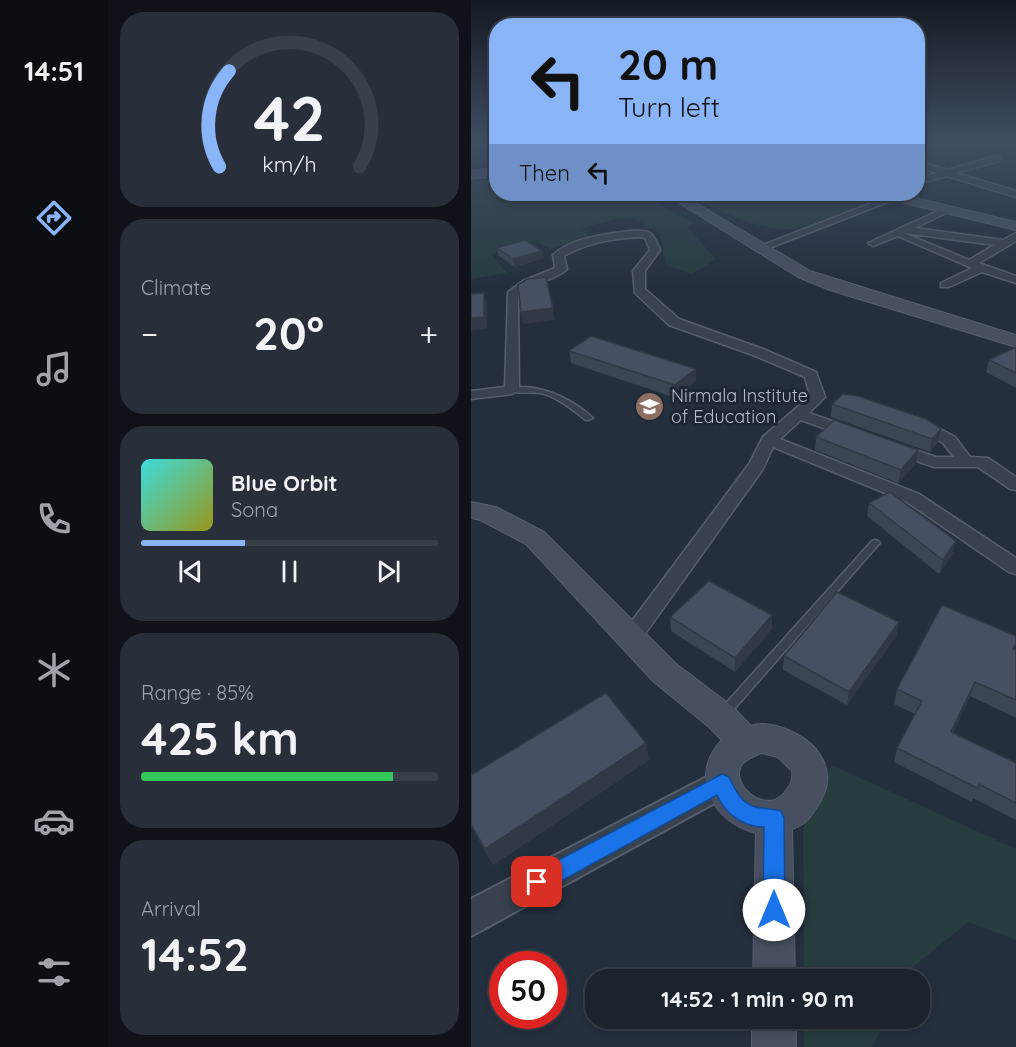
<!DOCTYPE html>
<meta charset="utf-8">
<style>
:root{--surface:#1b232e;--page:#282f3a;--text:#f1f3f6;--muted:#a0a4aa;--line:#39404a;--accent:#8ab4f8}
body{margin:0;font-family:Quicksand,sans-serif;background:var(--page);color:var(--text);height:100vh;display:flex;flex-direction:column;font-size:22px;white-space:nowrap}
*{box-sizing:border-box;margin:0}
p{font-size:20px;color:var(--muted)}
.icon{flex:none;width:33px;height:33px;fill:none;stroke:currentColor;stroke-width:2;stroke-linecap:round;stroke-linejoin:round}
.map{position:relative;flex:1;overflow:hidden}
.side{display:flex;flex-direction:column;gap:12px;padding:12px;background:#0f1319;width:363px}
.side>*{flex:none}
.guide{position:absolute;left:18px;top:18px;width:436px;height:183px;border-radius:24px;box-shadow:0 3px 9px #0003,0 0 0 2px var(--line);background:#8ab4f8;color:#111;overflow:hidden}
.speed{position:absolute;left:18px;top:951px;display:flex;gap:12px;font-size:30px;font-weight:700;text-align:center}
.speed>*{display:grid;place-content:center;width:78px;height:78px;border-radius:50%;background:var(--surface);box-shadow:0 3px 9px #0003,0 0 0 2px var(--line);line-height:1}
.speed .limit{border:9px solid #d22;background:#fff;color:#111}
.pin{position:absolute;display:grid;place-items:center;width:51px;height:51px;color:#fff;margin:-26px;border-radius:12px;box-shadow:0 3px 9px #0006}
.me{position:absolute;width:66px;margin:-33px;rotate:0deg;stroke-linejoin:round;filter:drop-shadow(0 0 4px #0008)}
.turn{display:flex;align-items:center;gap:21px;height:126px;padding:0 30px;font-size:27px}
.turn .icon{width:78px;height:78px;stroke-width:2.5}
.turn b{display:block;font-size:42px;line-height:51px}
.then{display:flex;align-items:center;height:57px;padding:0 30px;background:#0003;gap:12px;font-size:22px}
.big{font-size:45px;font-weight:700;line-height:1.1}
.side .card{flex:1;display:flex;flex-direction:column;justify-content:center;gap:9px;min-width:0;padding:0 21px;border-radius:24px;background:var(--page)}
.side .dial{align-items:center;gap:0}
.dial svg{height:156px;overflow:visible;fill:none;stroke:var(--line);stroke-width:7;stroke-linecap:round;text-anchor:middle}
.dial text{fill:var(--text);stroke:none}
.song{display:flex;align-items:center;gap:18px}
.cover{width:72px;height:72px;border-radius:9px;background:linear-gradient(135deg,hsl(180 70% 55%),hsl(60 70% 35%))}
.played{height:6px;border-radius:3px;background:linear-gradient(90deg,var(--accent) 35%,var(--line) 35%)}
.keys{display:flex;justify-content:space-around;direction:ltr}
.heat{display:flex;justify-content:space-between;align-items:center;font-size:33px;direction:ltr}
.charge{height:9px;border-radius:4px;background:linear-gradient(90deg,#34c759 85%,var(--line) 0)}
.trip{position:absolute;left:114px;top:969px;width:345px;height:60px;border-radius:24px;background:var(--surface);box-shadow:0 3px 9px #0003,0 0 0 2px var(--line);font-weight:700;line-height:60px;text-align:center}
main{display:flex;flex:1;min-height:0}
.dock{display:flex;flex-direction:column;width:108px;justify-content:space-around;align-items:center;background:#0b0e12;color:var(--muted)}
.dock .icon{width:42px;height:42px}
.dock .active{color:var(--accent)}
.dock b{font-size:27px;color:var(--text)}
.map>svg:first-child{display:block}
.green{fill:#263c3f}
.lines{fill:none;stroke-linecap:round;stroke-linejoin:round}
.service-casing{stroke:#565f6c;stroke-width:3}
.minor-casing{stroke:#565f6c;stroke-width:3}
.tertiary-casing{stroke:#565f6c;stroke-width:4}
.secondary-casing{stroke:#565f6c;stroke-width:2}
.service{fill:#38414e;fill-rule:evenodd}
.minor{fill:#38414e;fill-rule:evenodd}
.tertiary{fill:#38414e;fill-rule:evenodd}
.secondary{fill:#465061;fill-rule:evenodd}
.wall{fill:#3b4654}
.shaded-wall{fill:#303945}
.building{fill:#455162;stroke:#303945;stroke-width:1.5}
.route{fill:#1a73e8;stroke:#114b97;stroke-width:1.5}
.labels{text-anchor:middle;stroke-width:6;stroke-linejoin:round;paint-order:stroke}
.poi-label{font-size:18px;fill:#b4bcc9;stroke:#1d2633;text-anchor:start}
</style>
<main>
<nav class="dock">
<b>14:51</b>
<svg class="icon active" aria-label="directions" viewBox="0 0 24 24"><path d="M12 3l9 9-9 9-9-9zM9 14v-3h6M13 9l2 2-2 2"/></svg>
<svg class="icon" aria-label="music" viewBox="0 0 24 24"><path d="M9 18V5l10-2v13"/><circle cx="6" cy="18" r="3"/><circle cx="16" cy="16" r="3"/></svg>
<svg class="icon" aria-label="phone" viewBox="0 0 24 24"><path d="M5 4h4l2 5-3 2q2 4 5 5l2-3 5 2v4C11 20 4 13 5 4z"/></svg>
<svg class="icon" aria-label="climate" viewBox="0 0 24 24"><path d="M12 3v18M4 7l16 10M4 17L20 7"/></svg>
<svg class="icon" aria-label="car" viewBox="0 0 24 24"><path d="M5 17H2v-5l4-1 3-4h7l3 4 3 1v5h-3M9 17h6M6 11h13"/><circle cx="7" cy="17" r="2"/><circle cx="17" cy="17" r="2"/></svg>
<svg class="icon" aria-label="filters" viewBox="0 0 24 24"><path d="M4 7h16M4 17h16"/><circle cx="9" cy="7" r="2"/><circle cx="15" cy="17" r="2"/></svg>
</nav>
<section class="side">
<div class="card dial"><svg viewBox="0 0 100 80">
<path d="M14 69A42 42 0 1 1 86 69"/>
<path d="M14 69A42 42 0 0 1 19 20" stroke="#8ab4f8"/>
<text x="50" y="56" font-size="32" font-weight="700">42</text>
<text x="50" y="72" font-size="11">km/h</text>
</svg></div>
<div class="card"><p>Climate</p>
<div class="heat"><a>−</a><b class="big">20°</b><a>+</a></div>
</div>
<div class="card">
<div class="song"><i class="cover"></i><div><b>Blue Orbit</b><p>Sona</p></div></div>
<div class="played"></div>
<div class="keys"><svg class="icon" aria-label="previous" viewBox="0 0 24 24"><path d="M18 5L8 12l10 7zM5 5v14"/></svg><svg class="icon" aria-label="pause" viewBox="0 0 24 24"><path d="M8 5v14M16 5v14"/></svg><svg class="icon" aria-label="next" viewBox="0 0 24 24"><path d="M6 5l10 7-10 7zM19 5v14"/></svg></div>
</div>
<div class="card"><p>Range · 85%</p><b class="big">425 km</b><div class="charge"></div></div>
<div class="card"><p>Arrival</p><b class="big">14:52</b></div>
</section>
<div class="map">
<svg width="545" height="1047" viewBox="0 0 545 1047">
<rect width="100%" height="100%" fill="#242f3e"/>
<path class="green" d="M24,178L26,194H170L223,224L215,226L245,259L221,274L194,265L190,234L158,216L111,228L119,237L79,249L63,241L20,254L36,273L0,279V182Z
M216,194H398L412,200L331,228L327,226V229C290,232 248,212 216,194Z
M361,765L545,849V940L497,922L442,967L436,979H333L332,828Z
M333,1019V1018L416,1019L401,1047H333Z"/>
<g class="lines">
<defs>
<path id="service" d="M54,387C80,389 103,401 122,418L118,420H115C101,410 87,397 70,393C60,391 46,395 37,390L41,388Z
M404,540L407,541L409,543L407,545L257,716L253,718L249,716L247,713L249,710L401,541Z"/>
<path id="minor" d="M525,156L529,159L528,161L485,173L545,191V197L476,176L447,184V178L466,173L447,167V161L476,170Z
M422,195L430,197L293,250L289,251L284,248Z
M473,208L481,210L444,228L532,240L545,233V241L508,263L545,276V283L511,272L478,287H470V283L501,268L427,236L402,246L397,243ZM433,233L523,245L498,260Z
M159,231C180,230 181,231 189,250L174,271V289L208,319L292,349L345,372L354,397L338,413L386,430L388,433L380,438L330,420L309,439L448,494L545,558V574L538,572L436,502L302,447L292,469L166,645L159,647L152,645L148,639L152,633L278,464L292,437L339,396L334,377L282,355L198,325L164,293L162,271L179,250L174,238L170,237C144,238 115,243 93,256L96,269L94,271C79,282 61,282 47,296L48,390L41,394L0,399V391L34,387L37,292L52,281L84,268L82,255C99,238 135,234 159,231Z
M447,417L484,437L499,457L517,458L545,477V490L539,489L507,467H463L417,451L415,448L417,445L423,443L465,457H483L472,443L442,425L439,422L442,419Z"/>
<path id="tertiary" d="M251,769L262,773L266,783L262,793L0,936V899Z"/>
<path id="secondary" d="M26,168V176L0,179V171Z
M194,194H210L339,271L545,335V347L359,290L327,277Z
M407,194H428L545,222V230L409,197Z
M0,502L25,507L73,532L204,663L262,707L280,726C291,722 301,725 312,728C348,741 371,773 345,808C338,819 334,825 321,829L324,980H282L285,833C241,822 217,775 251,740L238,727L182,681L55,544L9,520L0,518ZM290,753L307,757L321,771C322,781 320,784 314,792C294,818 254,780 273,762C278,758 285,756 290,753Z
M281,1018H325V1047H281Z"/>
</defs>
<use href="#service" class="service-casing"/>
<use href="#minor" class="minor-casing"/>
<use href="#tertiary" class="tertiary-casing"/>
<use href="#secondary" class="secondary-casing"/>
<use href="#service" class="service"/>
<use href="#minor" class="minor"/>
<use href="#tertiary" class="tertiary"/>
<use href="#secondary" class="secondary"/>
</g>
<path class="wall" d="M26,248L71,251L73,258L44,267L28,256Z
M545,347V388L515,372L518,360Z
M98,351L225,369V381L205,398L100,363Z
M361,404L470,429L467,442L459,452L360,417Z
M345,437L447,450L445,464L427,483L344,450Z
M398,503L485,541L481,555L468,574L396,516Z
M301,615V629L264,672L200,631L199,617Z
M428,622L425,636L376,705L312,670L313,656Z
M543,650L545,651V718L499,696L482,733L545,763V761V820L502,798L501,802L423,762L426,748L444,714L423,704L426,689Z
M178,760L22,865L0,826V775Z"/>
<path class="shaded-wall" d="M71,251L73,258L44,267L42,259Z
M13,293L16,305V329L0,331V318Z
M82,308L84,320L52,324L50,312Z
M225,369V381L205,398L204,385Z
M470,429L467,442L459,452L461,439Z
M447,450L445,464L427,483L430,470Z
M485,541L481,555L468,574L472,560Z
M301,615V629L264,672V658Z
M428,622L425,636L376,705L378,692Z
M504,682L499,696L476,746L480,732Z
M175,743L178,760L22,865L14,849Z"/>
<path class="building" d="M54,240L71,251L42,259L26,248Z
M75,277L82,308L50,312L47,285L56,279Z
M13,293V317L0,318V294Z
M120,336L225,369L204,385L98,351Z
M545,347V373L518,360Z
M372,394L387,396L455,419L470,429L461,439L361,404Z
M363,420L447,450L430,470L345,437Z
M419,492L485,541L472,560L398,503Z
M238,581L301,615L264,658L199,617Z
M366,592L428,622L378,692L313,656Z
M471,605L545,636V643L542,649L545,651V700L504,682L480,732L545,763V803L508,784L506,788L426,748L451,701L426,689Z
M135,693L175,743L14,849L0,824V775Z"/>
<linearGradient id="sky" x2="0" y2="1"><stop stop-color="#141a22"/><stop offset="0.49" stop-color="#3f4d63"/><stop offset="1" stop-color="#3f4d63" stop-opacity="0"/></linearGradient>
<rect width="545" height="286" fill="url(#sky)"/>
<path class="route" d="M251,774L258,777C265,792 272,807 291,808C298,809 303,809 310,811L313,818L314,910L311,918L303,921L295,918L292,910L293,827C273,827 254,814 246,795L74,890L66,893L59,890L56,882L59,875Z"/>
<defs>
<symbol id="university-disc" viewBox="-11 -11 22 22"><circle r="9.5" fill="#8d6e63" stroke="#1d2633"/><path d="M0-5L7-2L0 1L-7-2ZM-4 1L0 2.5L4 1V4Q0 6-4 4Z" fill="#fff"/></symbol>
</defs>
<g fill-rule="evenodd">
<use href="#university-disc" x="162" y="390" width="33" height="33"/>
</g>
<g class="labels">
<g class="poi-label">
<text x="200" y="402">Nirmala Institute<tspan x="200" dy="21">of Education</tspan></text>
</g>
</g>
</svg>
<div class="speed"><div class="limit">50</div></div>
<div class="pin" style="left:66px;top:882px;background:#d93025"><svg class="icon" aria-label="arrive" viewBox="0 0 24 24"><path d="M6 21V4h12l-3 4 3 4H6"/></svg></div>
<svg class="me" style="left:303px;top:910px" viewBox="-20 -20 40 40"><circle r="19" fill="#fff"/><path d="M0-13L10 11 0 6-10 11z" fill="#1a73e8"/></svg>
<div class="trip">14:52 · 1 min · 90 m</div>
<div class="guide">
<div class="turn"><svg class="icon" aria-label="left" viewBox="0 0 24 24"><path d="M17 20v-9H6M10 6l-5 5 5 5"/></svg><div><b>20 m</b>Turn left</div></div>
<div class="then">Then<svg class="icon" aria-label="left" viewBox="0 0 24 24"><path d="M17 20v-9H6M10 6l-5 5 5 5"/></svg></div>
</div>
</div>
</main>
